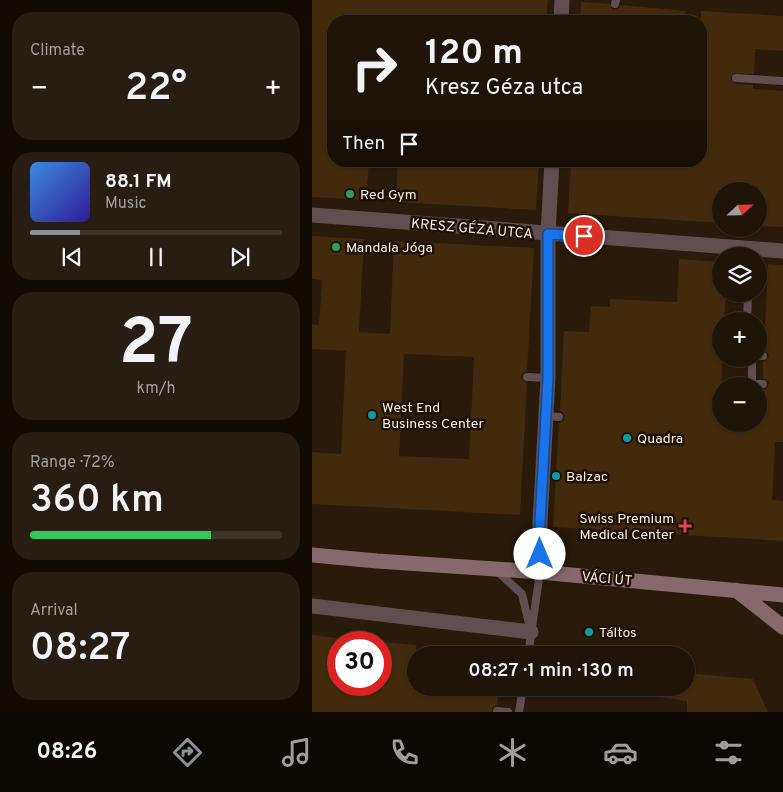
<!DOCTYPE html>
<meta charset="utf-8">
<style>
:root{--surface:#1f1408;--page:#271d12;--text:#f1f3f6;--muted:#a19e9c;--line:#3c3329;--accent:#8c9099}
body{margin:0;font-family:Overpass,sans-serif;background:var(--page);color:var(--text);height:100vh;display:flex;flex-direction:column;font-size:19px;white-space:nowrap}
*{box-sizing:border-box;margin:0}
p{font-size:16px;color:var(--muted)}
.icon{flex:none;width:28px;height:28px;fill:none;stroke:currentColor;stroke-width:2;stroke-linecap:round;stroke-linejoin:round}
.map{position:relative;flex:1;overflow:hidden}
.side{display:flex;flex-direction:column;gap:12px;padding:12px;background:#110b04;width:312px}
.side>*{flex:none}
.hud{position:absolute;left:15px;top:15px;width:380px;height:152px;border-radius:20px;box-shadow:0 1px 4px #0004,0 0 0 1px var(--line);background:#1f1408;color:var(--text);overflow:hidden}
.needle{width:32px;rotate:68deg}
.buttons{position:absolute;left:400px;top:182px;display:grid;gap:10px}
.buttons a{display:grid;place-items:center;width:55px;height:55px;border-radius:50%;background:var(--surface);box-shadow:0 1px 4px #0004,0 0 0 1px var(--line);font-size:25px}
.speed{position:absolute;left:15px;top:631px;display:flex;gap:10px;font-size:25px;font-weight:700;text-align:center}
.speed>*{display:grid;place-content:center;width:65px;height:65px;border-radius:50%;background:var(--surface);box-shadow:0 1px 4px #0004,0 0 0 1px var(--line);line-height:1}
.speed .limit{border:8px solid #d22;background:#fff;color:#111}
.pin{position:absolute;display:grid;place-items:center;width:42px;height:42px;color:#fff;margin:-21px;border:2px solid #fff;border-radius:50%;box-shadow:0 1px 5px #0007}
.me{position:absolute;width:55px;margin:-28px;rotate:0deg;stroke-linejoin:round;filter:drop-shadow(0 0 4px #0008)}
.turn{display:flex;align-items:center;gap:18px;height:105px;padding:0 15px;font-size:22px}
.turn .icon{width:65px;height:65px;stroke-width:2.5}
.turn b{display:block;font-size:35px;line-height:42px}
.then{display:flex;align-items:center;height:48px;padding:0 15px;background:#0003;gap:10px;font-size:19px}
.big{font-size:38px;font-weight:600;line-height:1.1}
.side .card{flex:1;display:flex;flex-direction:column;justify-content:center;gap:8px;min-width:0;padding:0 18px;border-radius:20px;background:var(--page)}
.side .dial{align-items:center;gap:0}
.dial b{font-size:65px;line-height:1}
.song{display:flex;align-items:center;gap:15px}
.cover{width:60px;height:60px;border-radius:8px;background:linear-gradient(135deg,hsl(210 70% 55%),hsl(250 70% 35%))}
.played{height:5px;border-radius:2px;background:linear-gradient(90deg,var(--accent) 20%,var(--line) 20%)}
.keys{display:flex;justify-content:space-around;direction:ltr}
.heat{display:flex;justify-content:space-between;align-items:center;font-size:28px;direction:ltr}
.charge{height:8px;border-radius:4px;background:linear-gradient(90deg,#34c759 72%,var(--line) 0)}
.trip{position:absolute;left:95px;top:646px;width:288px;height:50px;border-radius:25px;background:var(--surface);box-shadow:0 1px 4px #0004,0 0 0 1px var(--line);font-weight:600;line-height:50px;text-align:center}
.menu{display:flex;height:80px;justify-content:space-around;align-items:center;background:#0c0803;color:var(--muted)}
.menu .icon{width:35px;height:35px}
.menu .active{color:var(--accent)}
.menu b{font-size:22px;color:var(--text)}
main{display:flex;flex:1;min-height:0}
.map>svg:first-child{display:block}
.building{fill:#442a0d;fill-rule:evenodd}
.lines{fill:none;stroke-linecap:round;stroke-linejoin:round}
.lane{stroke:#614e51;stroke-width:8}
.street{stroke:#614e51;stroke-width:15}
.secondary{stroke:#87696d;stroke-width:15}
.route-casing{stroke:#114b97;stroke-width:12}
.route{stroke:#1a73e8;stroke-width:9}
.leisure-dot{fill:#2e9e5b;stroke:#1f1103;stroke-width:2}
.culture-dot{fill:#0f9aa8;stroke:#1f1103;stroke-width:2}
.health-dot{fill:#e0444e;stroke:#1f1103;stroke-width:2}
.labels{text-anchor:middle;stroke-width:5;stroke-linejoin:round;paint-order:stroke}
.poi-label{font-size:14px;fill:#faefe5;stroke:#1f1103;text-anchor:start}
.street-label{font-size:14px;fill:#faefe5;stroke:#1f1103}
</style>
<main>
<section class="side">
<div class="card"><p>Climate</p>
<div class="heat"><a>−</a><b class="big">22°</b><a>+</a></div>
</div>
<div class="card">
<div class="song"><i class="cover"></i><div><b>88.1 FM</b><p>Music</p></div></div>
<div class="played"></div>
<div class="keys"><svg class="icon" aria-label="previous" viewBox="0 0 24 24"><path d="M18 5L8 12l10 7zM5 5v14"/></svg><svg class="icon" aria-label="pause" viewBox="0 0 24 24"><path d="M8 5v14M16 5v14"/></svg><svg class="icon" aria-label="next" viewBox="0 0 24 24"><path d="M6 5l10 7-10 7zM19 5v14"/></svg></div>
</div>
<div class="card dial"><b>27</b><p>km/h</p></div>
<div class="card"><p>Range · 72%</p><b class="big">360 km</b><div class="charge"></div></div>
<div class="card"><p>Arrival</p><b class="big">08:27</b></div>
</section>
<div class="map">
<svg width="471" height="712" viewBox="0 0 471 712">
<rect width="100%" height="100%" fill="#291a0a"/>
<path class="building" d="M0,0H236L234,21H21V161H57L54,200L0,197Z
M269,2L298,4L299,8L302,10L307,8L309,5L373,11L372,21H268Z
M389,11L471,16V51L443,49L442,74L422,73L418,78L423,84L441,85V89L471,91V227L446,226V191H409V223L256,213L259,161H389Z
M86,161H149V166L183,168V161H227L224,210L84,202Z
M0,236L52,239L47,332L78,334L82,241L222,248L215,371L212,372L209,376L210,380L215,383L208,515L0,504V452L29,454L34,351L0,349V324L7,325L10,280L0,279ZM92,354L162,357L157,459L87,456Z
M367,259L409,262V294H414L412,321H409V359H410L409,424H446V398H450L451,390L454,389L457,384L456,381L451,378V362L454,361L457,356L456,353L452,350L456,264L471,265V442H463L460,500L471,501V541L241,527L247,423L251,421L253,417L251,413L248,411L252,331L277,332L279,306L298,307V299L365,302Z
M0,635L26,638V685H69V642L104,645V688H187L185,705L181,707L180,712H0Z
M374,673L441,679L456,712H375V701L337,696L338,688H374Z"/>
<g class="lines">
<path class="lane" d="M303,4L304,0
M424,78L471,81
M435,321L436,294
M446,356H451
M440,359V384H451
M215,377L236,378
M234,416L247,417
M185,571L210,594L218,628
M216,655L228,572
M185,711L196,712
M207,712L211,688"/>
<path class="street" d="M249,21L250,0
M0,215L471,251
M228,572V522L236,378V234L240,161
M0,606L219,632"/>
<path class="secondary" d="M0,555L65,561L228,572L471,595
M424,590L471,627"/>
</g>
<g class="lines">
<defs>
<path id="route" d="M228,554V522L236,378V234L272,236"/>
</defs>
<use href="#route" class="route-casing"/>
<use href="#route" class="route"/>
</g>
<g class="leisure-dot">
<circle cx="38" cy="194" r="5"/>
<circle cx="24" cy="247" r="5"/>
</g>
<g class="culture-dot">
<circle cx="60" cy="415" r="5"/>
<circle cx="315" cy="438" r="5"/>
<circle cx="244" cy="476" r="5"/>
<circle cx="277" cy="632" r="5"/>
</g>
<path class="health-dot" d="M370.5 518.5h5v5h5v5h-5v5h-5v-5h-5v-5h5z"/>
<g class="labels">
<g class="poi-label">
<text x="48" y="199">Red Gym</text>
<text x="34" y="252">Mandala Jóga</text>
<text x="70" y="412">West End<tspan x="70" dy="16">Business Center</tspan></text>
<text x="325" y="443">Quadra</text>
<text x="254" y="481">Balzac</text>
<text x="362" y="523" text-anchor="end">Swiss Premium<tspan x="362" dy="16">Medical Center</tspan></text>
<text x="287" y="637">Táltos</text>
</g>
<g class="street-label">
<text transform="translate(160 228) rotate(5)" y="5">KRESZ GÉZA UTCA</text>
<text transform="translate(295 578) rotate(5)" y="5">VÁCI ÚT</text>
</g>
</g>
</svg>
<div class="buttons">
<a><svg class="needle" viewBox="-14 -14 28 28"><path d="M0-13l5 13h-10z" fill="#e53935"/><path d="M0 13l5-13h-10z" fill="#a19e9c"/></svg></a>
<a><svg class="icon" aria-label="layers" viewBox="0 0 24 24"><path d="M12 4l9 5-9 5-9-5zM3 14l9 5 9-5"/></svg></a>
<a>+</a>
<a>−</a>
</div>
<div class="speed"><div class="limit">30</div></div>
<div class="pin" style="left:272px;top:236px;background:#d93025"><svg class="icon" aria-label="arrive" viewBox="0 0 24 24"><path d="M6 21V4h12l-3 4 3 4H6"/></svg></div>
<svg class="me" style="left:228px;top:554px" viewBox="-20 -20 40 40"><circle r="19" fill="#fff"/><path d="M0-13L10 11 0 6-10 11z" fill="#1a73e8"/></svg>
<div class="trip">08:27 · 1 min · 130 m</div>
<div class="hud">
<div class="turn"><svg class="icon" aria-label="right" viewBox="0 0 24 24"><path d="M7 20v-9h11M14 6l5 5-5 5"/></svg><div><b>120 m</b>Kresz Géza utca</div></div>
<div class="then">Then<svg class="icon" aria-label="arrive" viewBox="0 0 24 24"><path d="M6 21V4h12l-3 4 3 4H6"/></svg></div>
</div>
</div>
</main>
<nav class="menu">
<b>08:26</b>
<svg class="icon active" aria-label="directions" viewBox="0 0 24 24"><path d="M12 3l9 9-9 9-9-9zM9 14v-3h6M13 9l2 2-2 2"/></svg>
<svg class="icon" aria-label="music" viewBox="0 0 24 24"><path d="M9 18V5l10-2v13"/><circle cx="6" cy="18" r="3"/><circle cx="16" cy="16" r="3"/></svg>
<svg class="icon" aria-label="phone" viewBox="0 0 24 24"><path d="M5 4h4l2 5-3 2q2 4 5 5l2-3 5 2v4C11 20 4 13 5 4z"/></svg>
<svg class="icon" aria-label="climate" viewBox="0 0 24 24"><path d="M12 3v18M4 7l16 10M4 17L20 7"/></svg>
<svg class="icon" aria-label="car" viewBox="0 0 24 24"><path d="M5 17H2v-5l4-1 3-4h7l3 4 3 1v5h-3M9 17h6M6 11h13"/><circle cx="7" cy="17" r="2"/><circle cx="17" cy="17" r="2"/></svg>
<svg class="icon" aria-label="filters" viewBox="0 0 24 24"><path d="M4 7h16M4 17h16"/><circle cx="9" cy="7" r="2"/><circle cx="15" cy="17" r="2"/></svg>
</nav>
